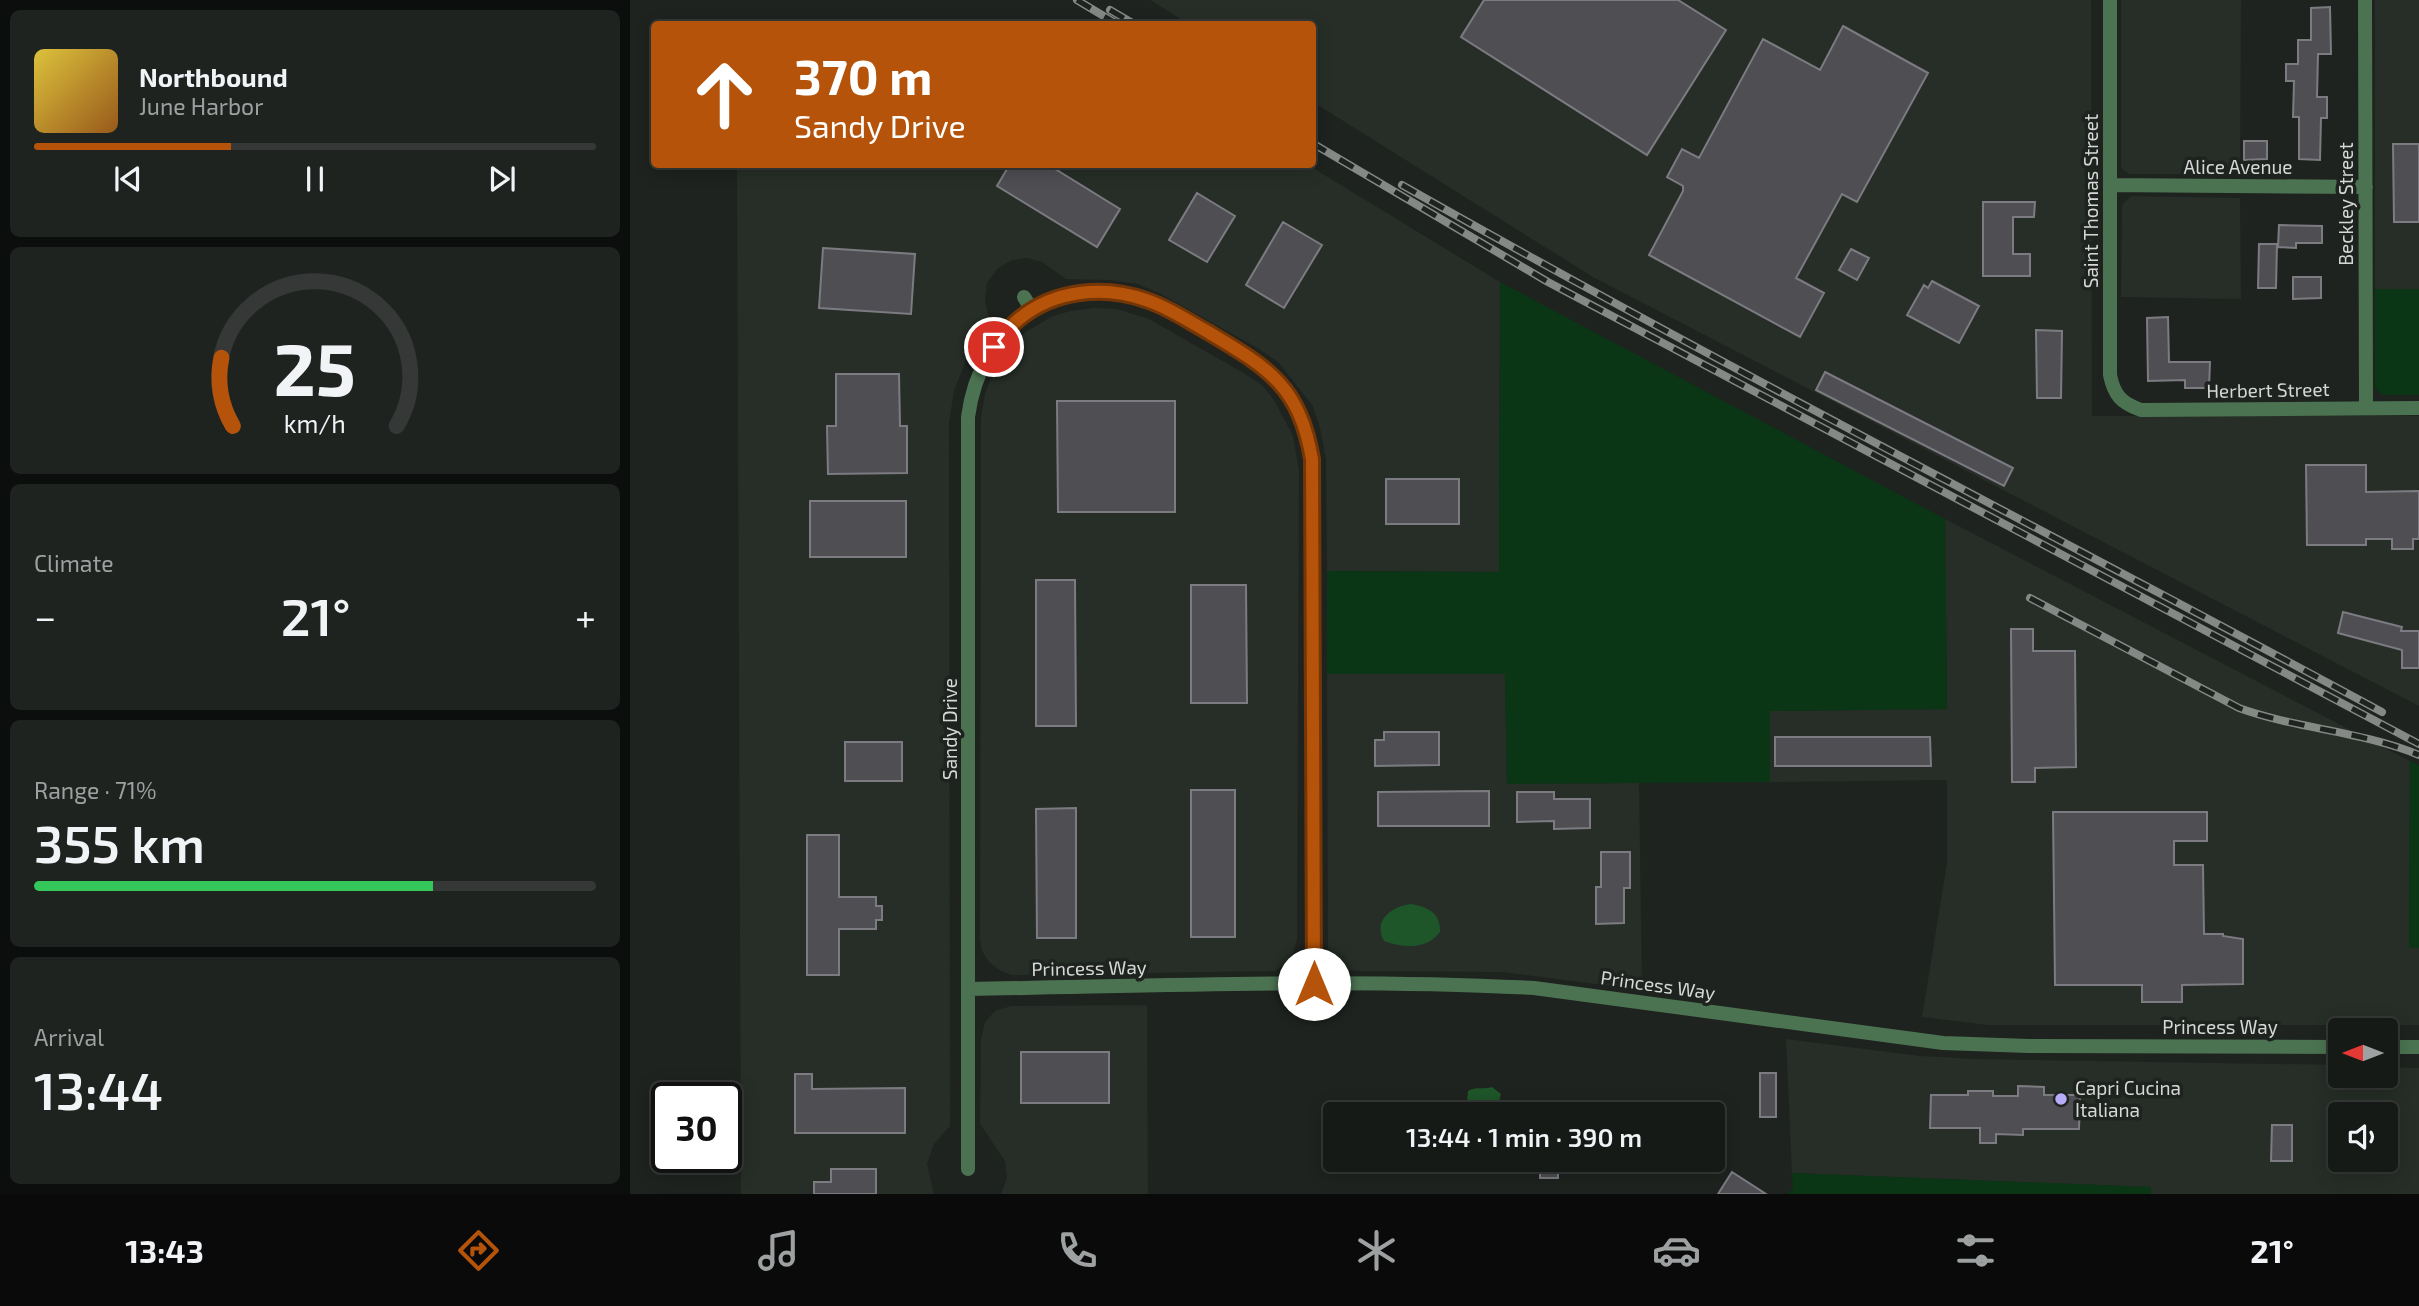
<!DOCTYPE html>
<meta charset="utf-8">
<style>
:root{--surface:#161a17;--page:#1f2320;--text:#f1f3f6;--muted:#9ea1a1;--line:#353836;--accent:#b45309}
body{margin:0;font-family:"Exo 2",sans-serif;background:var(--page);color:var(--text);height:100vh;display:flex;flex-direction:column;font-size:26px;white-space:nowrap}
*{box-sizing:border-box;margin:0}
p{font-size:23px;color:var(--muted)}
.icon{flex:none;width:38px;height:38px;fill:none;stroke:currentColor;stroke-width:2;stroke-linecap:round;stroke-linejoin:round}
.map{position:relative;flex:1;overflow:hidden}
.drawer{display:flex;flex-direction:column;gap:10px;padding:10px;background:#0c0e0d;width:630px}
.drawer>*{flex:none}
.guide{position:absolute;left:21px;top:21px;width:665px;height:147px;border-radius:7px;box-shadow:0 4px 18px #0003,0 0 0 2px var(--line);background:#b45309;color:#fff;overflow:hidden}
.needle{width:46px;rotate:270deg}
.fabs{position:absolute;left:1698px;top:1018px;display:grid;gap:14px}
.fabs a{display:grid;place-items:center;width:70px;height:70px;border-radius:7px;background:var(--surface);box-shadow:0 4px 18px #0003,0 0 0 2px var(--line);font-size:35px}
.speed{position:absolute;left:21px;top:1082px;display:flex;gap:14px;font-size:35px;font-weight:700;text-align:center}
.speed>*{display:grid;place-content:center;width:91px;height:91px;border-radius:50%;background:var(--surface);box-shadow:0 4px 18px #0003,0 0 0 2px var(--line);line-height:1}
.speed .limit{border:4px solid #111;border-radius:10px;background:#fff;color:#111}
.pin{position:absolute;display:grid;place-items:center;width:60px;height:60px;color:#fff;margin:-30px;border:4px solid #fff;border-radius:50%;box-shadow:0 2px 7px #0007}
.me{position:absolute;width:77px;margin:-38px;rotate:0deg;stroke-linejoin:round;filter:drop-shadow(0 0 5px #0008)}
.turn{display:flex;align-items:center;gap:24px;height:147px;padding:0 28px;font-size:32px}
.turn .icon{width:91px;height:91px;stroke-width:2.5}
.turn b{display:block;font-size:49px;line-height:60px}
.big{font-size:52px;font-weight:600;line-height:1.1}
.drawer .widget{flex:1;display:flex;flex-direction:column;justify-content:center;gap:10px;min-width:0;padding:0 24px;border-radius:10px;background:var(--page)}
.drawer .dial{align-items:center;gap:0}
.dial svg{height:182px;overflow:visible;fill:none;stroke:var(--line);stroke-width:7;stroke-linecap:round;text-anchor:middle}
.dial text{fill:var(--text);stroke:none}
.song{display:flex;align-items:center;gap:21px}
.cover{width:84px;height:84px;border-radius:10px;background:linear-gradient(135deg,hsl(50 70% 55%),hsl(30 70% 35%))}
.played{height:7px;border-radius:4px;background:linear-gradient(90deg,var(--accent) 35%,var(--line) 35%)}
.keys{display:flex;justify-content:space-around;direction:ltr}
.heat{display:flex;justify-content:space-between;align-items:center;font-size:38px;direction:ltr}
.charge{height:10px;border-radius:5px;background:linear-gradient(90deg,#34c759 71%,var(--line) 0)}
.trip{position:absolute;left:693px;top:1102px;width:402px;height:70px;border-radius:7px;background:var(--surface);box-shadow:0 4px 18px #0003,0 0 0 2px var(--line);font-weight:600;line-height:70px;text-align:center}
.tabs{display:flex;height:112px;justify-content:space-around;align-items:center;background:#090a09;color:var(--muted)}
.tabs .icon{width:49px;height:49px}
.tabs .on{color:var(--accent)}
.tabs b{font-size:32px;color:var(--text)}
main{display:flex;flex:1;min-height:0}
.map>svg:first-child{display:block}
.built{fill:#262e27;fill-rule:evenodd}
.green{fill:#0a3615}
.water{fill:#1e5529}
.building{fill:#4e4e53;stroke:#7c7b81;stroke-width:2}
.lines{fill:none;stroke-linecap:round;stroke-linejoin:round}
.street{stroke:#4c7351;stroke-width:14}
.rail-casing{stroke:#858986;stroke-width:8}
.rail{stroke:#1e231f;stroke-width:5;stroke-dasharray:16;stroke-linecap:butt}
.route-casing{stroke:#753606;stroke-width:18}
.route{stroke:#b45309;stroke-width:12}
.poi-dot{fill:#b6acf8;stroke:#1e231f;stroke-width:2.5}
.labels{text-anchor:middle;stroke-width:7;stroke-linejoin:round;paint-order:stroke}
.street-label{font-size:19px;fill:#d5d8d6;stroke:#1e231f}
.poi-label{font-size:19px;fill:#d5d8d6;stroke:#1e231f;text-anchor:start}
</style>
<main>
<section class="drawer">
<div class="widget">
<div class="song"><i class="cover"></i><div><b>Northbound</b><p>June Harbor</p></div></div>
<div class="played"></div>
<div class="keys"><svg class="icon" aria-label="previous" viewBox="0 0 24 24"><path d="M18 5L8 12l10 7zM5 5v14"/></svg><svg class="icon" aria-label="pause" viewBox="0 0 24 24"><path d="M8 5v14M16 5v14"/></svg><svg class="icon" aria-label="next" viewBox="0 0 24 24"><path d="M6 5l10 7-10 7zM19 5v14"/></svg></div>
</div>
<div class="widget dial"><svg viewBox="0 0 100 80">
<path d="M14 69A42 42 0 1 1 86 69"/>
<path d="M14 69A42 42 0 0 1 9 39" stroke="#b45309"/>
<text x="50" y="56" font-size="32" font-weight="700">25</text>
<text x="50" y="72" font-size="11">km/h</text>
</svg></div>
<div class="widget"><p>Climate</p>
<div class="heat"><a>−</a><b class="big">21°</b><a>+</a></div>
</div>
<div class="widget"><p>Range · 71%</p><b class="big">355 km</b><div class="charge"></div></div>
<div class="widget"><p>Arrival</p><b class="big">13:44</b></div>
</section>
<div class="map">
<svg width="1789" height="1194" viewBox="0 0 1789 1194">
<rect width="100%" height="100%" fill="#1e231f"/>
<path class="built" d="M520,0H1461L1462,416H1789V706L963,277L683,102L682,24H559Z
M1491,0H1611L1610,174H1499L1491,168Z
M1745,0H1789V289H1745Z
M107,165H678L870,282L869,572L697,571L696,459L690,428L683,406L648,362L629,349L529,293L507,284L480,280L436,279L412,262L397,258L382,260L367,269L357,283L355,299L359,321L355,332L339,353L324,391L319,423L320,1126L304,1144L297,1164L304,1194H111Z
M1501,196L1610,198L1611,299L1491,297L1492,205Z
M464,308L487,309L519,319L617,375L632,385L644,400L663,436L669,471L667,940L662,957L646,971L382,975L371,971L359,962L352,951L350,939L351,418L355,394L365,368L380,347L396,332L421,317L440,311Z
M1315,519L1780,761L1779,948H1789V1025H1358L1292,1017L1317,863V780L1140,782L1139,711L1317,709Z
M697,674H875L877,784L1009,783L1012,990L872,972L732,971L718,970L704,960L698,948Z
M517,1005L518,1194H371L377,1178L375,1161L350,1124L351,1039L355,1022L365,1011L381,1006Z
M1156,1039L1290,1056L1345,1059L1710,1065V1076H1755V1067L1789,1068V1194H1521L1520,1187L1162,1173ZM1710,1115H1755V1160H1710Z"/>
<path class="green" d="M870,282L1315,519L1317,709L1140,711V782L877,784L875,674H697V571L869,572Z
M1745,289H1789V395H1753L1745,388Z
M1780,761L1789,765V948H1779Z
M1162,1173L1521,1187V1194H1158L1163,1188Z"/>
<path class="water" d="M781,904C798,907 811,913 810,932C797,950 773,948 754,941C742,920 763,906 781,904Z
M862,1087L871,1094L869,1102L865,1105L851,1104L853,1115H836L838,1091C846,1086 853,1090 862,1087Z"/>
<path class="building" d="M854,0H1048L1096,30L1017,155L831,37Z
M1700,7L1701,54H1688L1687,97H1697V118H1691L1690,160L1669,159V117H1663L1664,81H1656V64H1668V40H1681V8Z
M1213,26L1298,73L1227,202L1212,194L1166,278L1194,293L1170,337L1019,255L1053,191V186L1037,177L1052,149L1069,158L1133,39L1190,70Z
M1614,141H1637V159L1614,160Z
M1763,144H1789V222H1764Z
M380,164H417L490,209L467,247L367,186Z
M567,193L605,216L577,262L539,240Z
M1353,202H1405L1404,217H1383V254H1400V276H1353Z
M653,222L692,245L654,308L616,285Z
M1649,225L1692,226V243H1666V248L1648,247Z
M1629,244H1647L1646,288H1628Z
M193,248L285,254L281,314L189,308Z
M1221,249L1239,258L1227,280L1209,270Z
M1663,277H1691V298L1663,299Z
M1302,281L1349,306L1329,343L1277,315L1294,285L1298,288Z
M1538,317L1539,362H1580L1579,388H1555V380L1518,381L1517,318Z
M1406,330L1432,331L1431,398H1407Z
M1195,372L1383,468L1374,486L1186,390Z
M206,374H269L270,426H277V473L198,474L197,426H206Z
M427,401H545V512H428Z
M1676,465H1736V492L1789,491V539H1783V549H1762V539H1736V545H1677Z
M756,479H829V524H756Z
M180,501H276V557H180Z
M406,580H445L446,726H406Z
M561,585H616L617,703H561Z
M1713,612L1772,627L1771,631H1789V668H1772V650L1708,633Z
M1381,629H1403V651H1445L1446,767L1405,768V782H1382Z
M754,732H809V765L745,766V740H754Z
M1145,737H1300L1301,766H1145Z
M215,742H272V781H215Z
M561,790H605V937H561Z
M859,791V826H748V792Z
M887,792H924V799H960V828L924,829V821L887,822Z
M446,808V938H407L406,809Z
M1423,812H1577V841H1544V865H1573L1574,934H1593V936L1613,939V984L1552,985V1002H1512V985H1425Z
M177,835H209V897H246V906H252V920H246V929H209V975H177Z
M971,852H1000V888H994V923L966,924V887H971Z
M391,1052H479V1103H391Z
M1130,1073H1146V1117H1130Z
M165,1074H182V1089L275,1088V1133H165Z
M1388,1086L1414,1087V1095H1450L1449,1129H1393V1135L1366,1134V1143H1350V1128H1300L1301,1095H1338V1091H1363V1096H1388Z
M1642,1125H1662V1161H1641Z
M910,1160H928V1178H910Z
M201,1169H246V1194H184V1182H201Z
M1102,1172L1136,1194H1088Z"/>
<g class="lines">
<path class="street" d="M1480,0V375C1484,395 1491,403 1511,410L1789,408
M1735,0L1736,408
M1480,185L1736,187
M394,297L402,310
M339,989C527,986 716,978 904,988L1313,1043L1399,1046L1710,1047
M1755,1047H1789
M338,1169V417C350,326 424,273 513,299C537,306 559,321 579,333C639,369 669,386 682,459L684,984"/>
<defs>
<path id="rail" d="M447,0L487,24
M480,10L504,24
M682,143L918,282L1789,744
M772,185C1095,368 1426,536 1752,712
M1400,598L1609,708C1667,729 1731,731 1789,755"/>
</defs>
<use href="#rail" class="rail-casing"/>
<use href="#rail" class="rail"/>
</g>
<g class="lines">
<defs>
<path id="route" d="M364,347C372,338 379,327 389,319C424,290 474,285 516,300C538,307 558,321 578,332C638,368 669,385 682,459L684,984"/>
</defs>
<use href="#route" class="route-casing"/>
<use href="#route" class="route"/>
</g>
<circle class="poi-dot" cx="1431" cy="1099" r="7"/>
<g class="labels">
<g class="street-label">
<text x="1608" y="174">Alice Avenue</text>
<text transform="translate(1461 201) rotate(-90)" y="7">Saint Thomas Street</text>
<text transform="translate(1716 204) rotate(-90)" y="7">Beckley Street</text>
<text transform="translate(1638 390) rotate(-1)" y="7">Herbert Street</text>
<text transform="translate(320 729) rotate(-90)" y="7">Sandy Drive</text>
<text transform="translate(459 968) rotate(-1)" y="7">Princess Way</text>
<text transform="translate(1028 985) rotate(8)" y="7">Princess Way</text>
<text x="1590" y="1034">Princess Way</text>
</g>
<g class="poi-label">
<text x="1445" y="1095">Capri Cucina<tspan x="1445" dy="22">Italiana</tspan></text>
</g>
</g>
</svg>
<div class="fabs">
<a><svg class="needle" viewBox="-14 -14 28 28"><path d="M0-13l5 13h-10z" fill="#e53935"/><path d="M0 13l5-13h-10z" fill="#9ea1a1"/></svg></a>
<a><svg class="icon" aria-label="sound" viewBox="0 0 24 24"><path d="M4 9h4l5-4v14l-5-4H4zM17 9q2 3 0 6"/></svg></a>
</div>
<div class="speed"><div class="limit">30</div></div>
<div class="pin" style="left:364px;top:347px;background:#d93025"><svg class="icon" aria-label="arrive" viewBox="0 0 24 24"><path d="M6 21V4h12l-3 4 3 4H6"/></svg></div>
<svg class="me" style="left:684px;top:984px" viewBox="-20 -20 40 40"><circle r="19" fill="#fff"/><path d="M0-13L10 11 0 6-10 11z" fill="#b45309"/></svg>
<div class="trip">13:44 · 1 min · 390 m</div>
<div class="guide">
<div class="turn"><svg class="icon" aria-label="ahead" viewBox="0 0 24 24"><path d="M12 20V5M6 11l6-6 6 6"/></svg><div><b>370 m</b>Sandy Drive</div></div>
</div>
</div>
</main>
<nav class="tabs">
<b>13:43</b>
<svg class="icon on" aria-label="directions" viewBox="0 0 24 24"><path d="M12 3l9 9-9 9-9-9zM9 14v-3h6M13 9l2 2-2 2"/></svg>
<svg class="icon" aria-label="music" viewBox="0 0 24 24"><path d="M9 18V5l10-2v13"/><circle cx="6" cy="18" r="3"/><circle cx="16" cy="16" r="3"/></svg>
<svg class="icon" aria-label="phone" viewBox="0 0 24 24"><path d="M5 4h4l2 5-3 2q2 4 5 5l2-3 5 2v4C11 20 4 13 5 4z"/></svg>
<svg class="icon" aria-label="climate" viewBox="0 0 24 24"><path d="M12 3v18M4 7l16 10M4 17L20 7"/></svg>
<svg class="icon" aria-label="car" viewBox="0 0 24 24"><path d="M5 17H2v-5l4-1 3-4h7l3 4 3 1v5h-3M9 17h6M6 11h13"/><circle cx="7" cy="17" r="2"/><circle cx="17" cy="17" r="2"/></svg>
<svg class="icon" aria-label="filters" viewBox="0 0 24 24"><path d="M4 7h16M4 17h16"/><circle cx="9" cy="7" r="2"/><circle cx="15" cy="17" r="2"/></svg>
<b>21°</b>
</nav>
